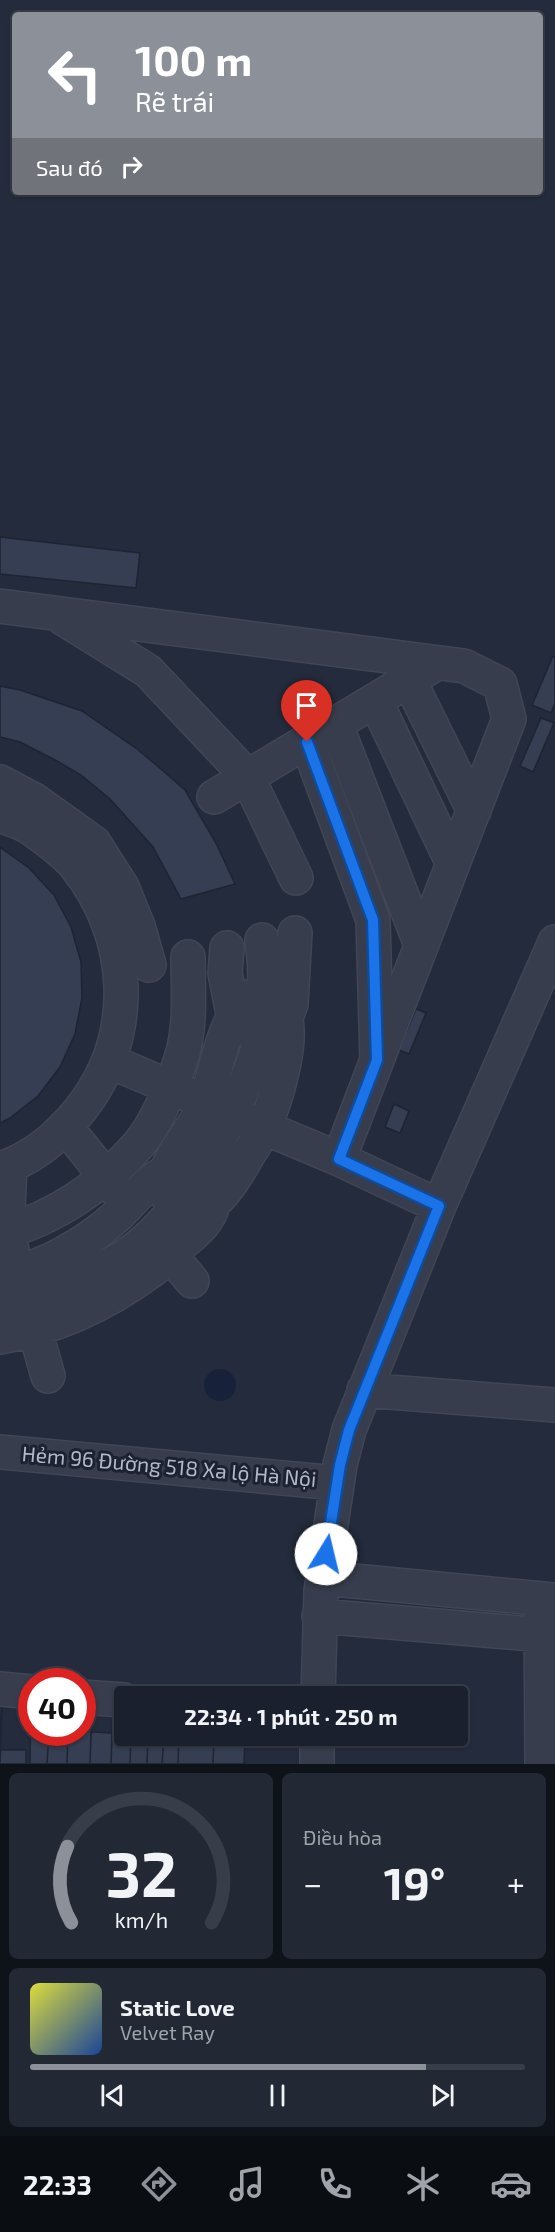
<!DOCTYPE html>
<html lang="vi">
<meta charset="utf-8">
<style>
:root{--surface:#1a202d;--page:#232835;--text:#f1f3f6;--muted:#9fa3aa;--line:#383e49;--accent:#8c9099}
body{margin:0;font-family:"Exo 2",sans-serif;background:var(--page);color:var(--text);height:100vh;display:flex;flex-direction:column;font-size:22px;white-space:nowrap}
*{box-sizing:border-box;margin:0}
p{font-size:20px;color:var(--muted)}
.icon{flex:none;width:33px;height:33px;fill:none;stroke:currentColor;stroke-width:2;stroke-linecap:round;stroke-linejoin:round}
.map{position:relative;height:1764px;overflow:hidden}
.panel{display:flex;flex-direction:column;gap:9px;padding:9px;background:#0e1219;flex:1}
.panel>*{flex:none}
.banner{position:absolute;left:12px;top:12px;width:531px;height:183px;border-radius:6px;box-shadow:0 2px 4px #0004,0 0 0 2px var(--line);background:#8c9099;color:#fff;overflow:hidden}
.speed{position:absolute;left:18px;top:1668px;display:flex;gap:12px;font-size:30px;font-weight:700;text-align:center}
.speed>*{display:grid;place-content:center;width:78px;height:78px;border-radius:50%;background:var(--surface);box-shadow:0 2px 4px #0004,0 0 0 2px var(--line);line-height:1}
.speed .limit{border:9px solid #d22;background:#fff;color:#111}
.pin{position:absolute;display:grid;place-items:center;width:51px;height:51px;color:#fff;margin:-62px -26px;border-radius:50% 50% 50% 0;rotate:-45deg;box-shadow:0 0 6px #0007}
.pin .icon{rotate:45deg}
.me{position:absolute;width:66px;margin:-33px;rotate:9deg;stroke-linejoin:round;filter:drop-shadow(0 0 4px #0008)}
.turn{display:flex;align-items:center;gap:21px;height:126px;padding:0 24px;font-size:27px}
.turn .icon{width:78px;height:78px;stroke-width:2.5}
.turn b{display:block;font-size:42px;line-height:51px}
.then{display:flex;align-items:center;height:57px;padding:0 24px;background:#0003;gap:12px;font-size:22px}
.big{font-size:45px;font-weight:700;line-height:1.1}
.panel .widget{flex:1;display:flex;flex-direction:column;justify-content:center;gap:9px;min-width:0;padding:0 21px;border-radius:9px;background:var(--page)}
.panel .dial{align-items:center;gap:0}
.dial svg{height:156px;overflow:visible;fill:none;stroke:var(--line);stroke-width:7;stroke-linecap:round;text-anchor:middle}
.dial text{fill:var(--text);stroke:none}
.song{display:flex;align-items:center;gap:18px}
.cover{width:72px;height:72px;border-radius:9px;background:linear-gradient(135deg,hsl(60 70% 55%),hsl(220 70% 35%))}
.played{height:6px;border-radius:3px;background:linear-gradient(90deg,var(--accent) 80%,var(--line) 80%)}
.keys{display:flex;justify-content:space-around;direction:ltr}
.heat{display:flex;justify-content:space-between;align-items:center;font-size:33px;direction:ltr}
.panel .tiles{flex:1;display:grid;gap:9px;grid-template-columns:1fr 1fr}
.widget:last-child{grid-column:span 2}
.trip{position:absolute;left:114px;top:1686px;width:354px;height:60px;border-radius:6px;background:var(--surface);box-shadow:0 2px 4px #0004,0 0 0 2px var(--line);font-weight:700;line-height:60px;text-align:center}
.tabs{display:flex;height:96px;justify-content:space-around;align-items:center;background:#0a0d12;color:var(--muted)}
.tabs .icon{width:42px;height:42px}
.tabs .on{color:var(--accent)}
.tabs b{font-size:27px;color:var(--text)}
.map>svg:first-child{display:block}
.water{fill:#172139}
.building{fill:#353e52;stroke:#1e2433;stroke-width:1.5}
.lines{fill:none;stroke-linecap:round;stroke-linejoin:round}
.minor-casing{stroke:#404655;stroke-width:36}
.minor{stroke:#373d4c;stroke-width:33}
.route-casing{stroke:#114b97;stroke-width:15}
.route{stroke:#1a73e8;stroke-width:10}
.labels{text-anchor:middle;stroke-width:6;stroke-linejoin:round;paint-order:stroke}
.street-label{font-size:21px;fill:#b2b8c7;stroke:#1c2231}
</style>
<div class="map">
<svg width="555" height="1764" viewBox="0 0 555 1764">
<rect width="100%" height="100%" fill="#232b3c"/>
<path class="water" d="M204 1385a16 16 0 1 1 32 0a16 16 0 1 1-32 0Z"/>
<path class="building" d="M0,537L140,553L136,588L0,574Z
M553,656L555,657V703L551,713L532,705Z
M0,686L20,690L82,711L137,749L161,769L185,790L216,843L235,884L181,899L153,847L110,799L81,775L57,761L20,742L0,737Z
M541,718L554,723L533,772L520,766Z
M0,847L29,868L54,895L71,927L81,962L82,998L75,1034L60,1067L38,1096L10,1118L0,1123Z
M416,1009L426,1013L409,1054L399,1050Z
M394,1104L409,1111L400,1133L385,1127Z
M0,1704H2L0,1764Z
M31,1706L32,1732H49L47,1764H30Z
M82,1710L92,1711L90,1764H67L68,1732H82Z
M113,1713L124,1714V1736H131L130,1764H111Z
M49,1732H68L67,1764H47Z
M91,1732L112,1733L111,1764H90Z
M131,1736H148L147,1764H130Z
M148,1736H164L162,1764H147Z
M164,1736H179L178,1764H162Z
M179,1736H214L213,1764H178Z
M214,1738L245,1739L244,1764H213Z
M0,1750H26V1764H0Z"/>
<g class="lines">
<defs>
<path id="minor" d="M0,606L464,666L500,684L509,719L377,1060
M64,619L148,671L247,776L296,878
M409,680L474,811
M375,700L453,864
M336,725L421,945
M307,742L373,920L377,1060L339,1159L439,1206
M0,782L34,800L94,843L122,887L138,926L149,965
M214,797L437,663
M0,815C9,819 21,822 29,827C41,835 67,855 75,865C133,937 138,1037 80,1110C59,1136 32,1159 0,1169
M227,948L225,973L236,1029
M266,991C277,998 287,1016 287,1029C289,1054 275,1104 264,1127C260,1136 254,1146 248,1155C235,1177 213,1222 179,1208C169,1204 162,1188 165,1177C172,1149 197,1128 206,1101C217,1070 225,997 266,991Z
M282,1028L291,1004L295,933
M109,1061L189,1095
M244,1119L339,1159
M66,1127L118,1192
M10,1166L7,1231L12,1251
M0,1233C54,1219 104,1185 140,1143C158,1120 175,1080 183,1052C191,1021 188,988 188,957
M156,1238L192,1281
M0,1275C40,1271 89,1242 118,1215C135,1199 152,1174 175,1169C186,1166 196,1171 207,1174C211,1185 215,1192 213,1204C209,1223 192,1235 179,1246C170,1254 161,1264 151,1271C106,1304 55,1328 0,1337
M0,1307C34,1301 66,1284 97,1270C107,1266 118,1262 126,1256C179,1218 210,1162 236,1103C245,1084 254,1065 259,1044C266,1009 267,976 262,940
M29,1309L48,1376
M364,1390L555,1405
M0,1452L337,1483
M323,1578L555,1600
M541,1613L542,1764
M319,1616L555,1636
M0,1689L32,1692
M318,1696L321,1591L340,1465L349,1430L439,1206L555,942
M82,1697L124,1700
M317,1764V1736"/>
</defs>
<use href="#minor" class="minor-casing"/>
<use href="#minor" class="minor"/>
</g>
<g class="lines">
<defs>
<path id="route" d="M307,742L373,920L377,1060L339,1159L439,1206L349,1430L340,1465L326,1554"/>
</defs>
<use href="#route" class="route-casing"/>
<use href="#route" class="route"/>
</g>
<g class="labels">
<g class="street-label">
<text transform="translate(169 1467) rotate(5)" y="7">Hẻm 96 Đường 518 Xa lộ Hà Nội</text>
</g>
</g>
</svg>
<div class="speed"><div class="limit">40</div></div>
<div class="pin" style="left:307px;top:742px;background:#d93025"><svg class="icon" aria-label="arrive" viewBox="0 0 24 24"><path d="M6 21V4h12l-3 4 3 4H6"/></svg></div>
<svg class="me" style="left:326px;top:1554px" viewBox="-20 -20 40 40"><circle r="19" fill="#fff"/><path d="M0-13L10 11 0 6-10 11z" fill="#1a73e8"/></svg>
<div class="trip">22:34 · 1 phút · 250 m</div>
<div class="banner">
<div class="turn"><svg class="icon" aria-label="left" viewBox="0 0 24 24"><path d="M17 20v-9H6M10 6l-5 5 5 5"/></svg><div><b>100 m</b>Rẽ trái</div></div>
<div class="then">Sau đó<svg class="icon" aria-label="right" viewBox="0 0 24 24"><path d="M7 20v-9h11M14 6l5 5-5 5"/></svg></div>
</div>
</div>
<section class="panel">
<div class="tiles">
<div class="widget dial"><svg viewBox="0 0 100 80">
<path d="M14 69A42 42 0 1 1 86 69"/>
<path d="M14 69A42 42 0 0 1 12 30" stroke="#8c9099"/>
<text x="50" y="56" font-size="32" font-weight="700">32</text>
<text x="50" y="72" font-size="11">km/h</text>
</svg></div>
<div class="widget"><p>Điều hòa</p>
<div class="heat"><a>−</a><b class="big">19°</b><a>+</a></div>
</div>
<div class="widget">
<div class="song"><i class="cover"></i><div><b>Static Love</b><p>Velvet Ray</p></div></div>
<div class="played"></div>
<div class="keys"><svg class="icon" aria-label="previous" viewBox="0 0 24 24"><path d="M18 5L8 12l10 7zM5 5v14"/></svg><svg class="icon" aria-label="pause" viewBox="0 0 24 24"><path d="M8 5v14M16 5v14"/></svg><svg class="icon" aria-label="next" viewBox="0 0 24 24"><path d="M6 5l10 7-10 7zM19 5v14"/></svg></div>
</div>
</div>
</section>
<nav class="tabs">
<b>22:33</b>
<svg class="icon on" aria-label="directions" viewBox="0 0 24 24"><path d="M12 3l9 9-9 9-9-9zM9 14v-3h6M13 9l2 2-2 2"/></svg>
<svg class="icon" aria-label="music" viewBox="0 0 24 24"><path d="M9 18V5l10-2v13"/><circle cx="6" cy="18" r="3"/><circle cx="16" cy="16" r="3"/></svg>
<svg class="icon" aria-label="phone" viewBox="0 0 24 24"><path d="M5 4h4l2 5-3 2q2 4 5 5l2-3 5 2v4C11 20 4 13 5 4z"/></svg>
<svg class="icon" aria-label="climate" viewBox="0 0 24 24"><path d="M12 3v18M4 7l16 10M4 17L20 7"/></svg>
<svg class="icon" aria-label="car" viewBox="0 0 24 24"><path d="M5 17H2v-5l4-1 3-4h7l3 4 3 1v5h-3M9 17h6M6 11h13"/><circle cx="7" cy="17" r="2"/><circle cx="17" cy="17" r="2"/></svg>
</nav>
